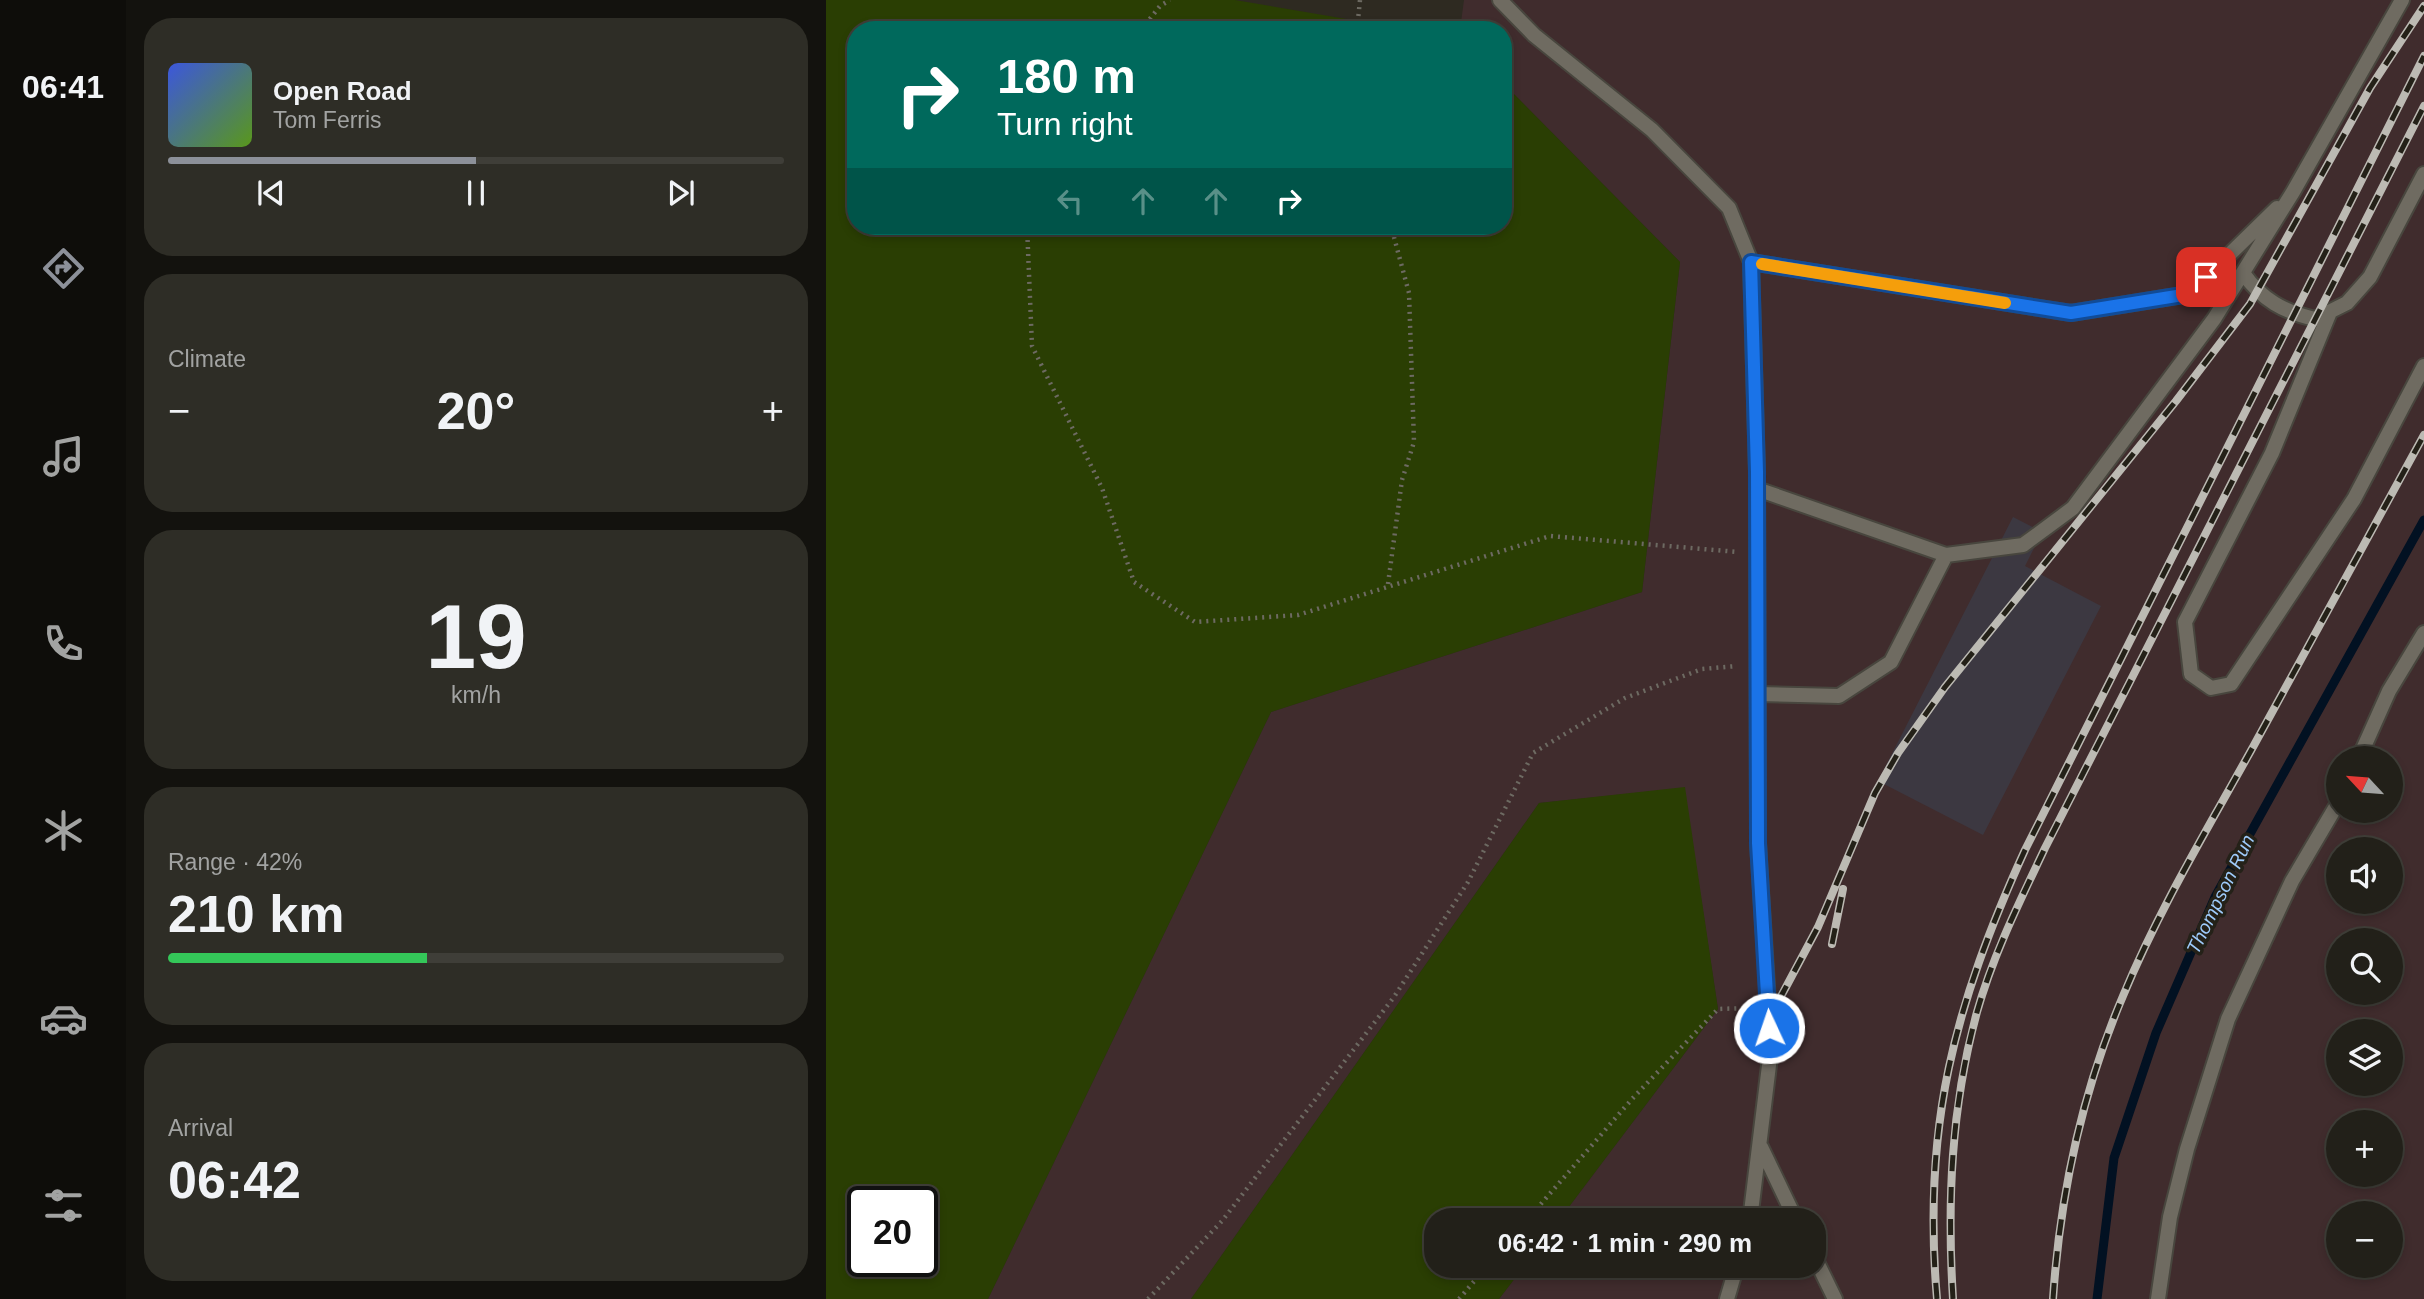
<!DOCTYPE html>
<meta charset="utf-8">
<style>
:root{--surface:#222019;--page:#2e2d26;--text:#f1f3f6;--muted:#a2a3a2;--line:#3f3e38;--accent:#8c9099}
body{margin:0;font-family:Helvetica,sans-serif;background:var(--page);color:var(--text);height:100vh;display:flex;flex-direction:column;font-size:26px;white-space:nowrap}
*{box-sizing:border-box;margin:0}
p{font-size:23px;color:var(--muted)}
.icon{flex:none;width:38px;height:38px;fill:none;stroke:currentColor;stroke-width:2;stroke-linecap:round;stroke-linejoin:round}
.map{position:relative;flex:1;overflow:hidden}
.panel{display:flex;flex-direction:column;gap:18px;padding:18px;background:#13120e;width:700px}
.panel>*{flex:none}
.banner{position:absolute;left:21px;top:21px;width:665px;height:214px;border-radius:28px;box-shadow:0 4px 10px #0003,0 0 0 2px var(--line);background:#00695c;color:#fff;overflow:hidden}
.needle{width:46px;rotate:296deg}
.fabs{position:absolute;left:1500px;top:746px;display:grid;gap:14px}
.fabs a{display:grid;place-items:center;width:77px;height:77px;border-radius:50%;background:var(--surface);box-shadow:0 4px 10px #0003,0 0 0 2px var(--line);font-size:35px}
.speed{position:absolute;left:21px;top:1186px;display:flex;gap:14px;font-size:35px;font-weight:700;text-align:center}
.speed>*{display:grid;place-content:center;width:91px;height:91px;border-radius:50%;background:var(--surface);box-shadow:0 4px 10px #0003,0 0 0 2px var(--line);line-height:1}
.speed .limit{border:4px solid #111;border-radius:10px;background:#fff;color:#111}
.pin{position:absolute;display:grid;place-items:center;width:60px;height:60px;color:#fff;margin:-30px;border-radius:14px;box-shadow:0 4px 10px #0006}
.me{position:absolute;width:77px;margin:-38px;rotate:357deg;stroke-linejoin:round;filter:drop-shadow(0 0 5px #0008)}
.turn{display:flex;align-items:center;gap:24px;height:147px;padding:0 35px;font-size:32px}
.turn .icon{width:91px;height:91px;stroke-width:2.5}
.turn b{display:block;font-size:49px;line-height:60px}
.lanes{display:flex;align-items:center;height:66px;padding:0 35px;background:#0003;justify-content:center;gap:35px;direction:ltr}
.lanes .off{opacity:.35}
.big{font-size:52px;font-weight:700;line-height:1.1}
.panel .widget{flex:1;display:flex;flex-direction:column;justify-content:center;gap:10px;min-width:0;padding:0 24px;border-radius:28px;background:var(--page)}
.panel .dial{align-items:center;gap:0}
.dial b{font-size:91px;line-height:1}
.song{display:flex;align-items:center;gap:21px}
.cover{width:84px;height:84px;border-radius:10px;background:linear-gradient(135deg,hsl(230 70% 55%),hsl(90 70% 35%))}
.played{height:7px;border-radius:4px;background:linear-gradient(90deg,var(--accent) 50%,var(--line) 50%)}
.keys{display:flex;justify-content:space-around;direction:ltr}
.heat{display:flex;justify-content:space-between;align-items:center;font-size:38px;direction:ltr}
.charge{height:10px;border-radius:5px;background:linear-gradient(90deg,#34c759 42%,var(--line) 0)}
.trip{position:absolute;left:598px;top:1208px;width:402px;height:70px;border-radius:28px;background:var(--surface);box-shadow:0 4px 10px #0003,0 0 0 2px var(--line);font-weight:700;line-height:70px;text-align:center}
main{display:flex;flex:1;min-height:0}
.tab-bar{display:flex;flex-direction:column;width:126px;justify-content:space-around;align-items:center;background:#0e0d0a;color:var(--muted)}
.tab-bar .icon{width:49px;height:49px}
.tab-bar .active{color:var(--accent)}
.tab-bar b{font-size:32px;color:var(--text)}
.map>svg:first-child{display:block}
.industrial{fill:#402c2d;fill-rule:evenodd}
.green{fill:#2a3e03;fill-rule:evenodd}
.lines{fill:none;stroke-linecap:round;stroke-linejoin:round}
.stream{stroke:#021122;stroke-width:9}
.building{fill:#3c3841}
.lane-casing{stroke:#48463e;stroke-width:18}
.path{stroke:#6d6a62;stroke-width:4.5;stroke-dasharray:2 5;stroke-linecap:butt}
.lane{stroke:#6f6b61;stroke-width:14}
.rail-casing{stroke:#bcbab3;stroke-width:8}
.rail{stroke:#242118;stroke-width:5;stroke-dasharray:16;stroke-linecap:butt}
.route-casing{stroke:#114b97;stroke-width:18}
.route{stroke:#1a73e8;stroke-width:12}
.slow{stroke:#f59e0b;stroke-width:12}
.labels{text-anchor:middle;stroke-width:7;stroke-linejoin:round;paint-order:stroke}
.water-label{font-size:19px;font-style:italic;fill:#9ecbfa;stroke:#242118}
</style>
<main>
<nav class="tab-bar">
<b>06:41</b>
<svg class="icon active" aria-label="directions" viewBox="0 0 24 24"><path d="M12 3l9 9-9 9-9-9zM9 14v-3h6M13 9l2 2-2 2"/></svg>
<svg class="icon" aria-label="music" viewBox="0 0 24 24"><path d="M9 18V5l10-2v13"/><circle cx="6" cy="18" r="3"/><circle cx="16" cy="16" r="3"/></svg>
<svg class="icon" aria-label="phone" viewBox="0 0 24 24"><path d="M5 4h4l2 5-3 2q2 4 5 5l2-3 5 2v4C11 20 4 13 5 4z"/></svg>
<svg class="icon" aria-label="climate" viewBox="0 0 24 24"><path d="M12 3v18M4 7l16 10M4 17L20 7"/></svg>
<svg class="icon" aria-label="car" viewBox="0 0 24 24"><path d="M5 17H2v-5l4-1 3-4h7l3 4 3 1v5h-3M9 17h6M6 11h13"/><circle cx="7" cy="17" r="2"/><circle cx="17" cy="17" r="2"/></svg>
<svg class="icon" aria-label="filters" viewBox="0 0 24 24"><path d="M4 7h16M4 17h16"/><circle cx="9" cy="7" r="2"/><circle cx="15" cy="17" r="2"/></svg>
</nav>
<section class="panel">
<div class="widget">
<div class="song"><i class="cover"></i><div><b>Open Road</b><p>Tom Ferris</p></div></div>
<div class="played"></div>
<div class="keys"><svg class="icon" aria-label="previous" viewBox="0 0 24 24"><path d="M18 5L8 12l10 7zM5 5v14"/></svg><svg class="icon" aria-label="pause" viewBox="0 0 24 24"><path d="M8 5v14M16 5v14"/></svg><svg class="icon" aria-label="next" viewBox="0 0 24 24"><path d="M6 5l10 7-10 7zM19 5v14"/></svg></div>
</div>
<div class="widget"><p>Climate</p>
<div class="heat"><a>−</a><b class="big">20°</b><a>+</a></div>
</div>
<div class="widget dial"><b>19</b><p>km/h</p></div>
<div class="widget"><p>Range · 42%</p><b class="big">210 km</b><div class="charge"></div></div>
<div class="widget"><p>Arrival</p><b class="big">06:42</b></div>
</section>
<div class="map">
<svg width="1598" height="1299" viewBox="0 0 1598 1299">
<rect width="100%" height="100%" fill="#2e2a21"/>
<path class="industrial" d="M638,0H1598V1299H673L699,1265H989V1220H733L892,1009L858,788L713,803L365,1299H162L445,712L816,592L854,262L677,83V30H634ZM1512,758H1564V810H1512ZM1512,849H1564V901H1512ZM1512,940H1564V992H1512ZM1512,1031H1564V1083H1512ZM1512,1122H1564V1174H1512ZM1512,1213H1564V1265H1512Z"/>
<path class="green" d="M0,0H409L585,30H30V226H677V83L854,262L816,592L445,712L162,1299H0ZM37,1202H96V1262H37Z
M859,787L892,1009L733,1220H611V1265H699L673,1299H365L713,803Z"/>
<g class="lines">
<path class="stream" d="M1271,1299L1288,1158L1330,1033L1389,897L1598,520"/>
</g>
<path class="building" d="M1187,517L1216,532L1199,566L1275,606L1157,835L1052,781Z"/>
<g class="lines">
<defs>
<path id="lane" d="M674,0L708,35L826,130L903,208L925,262L931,472L932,843L945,1049L924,1220
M925,262L1245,313L1363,294L1451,208
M1417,273C1436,300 1458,312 1489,319L1521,303L1544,277L1598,174
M1504,312L1446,453L1359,622L1365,674L1385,688L1405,684L1528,499L1598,366
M931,489L1120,555L1197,545L1247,508L1388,319L1467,192L1576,0
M932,694L1013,696L1065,662L1120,555
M1533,758L1563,691L1598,633
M935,1147L970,1220
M989,1258L1009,1299
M901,1299L911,1265
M1332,1299L1344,1217L1361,1149L1402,1019L1466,881L1512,803"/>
</defs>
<use href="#lane" class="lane-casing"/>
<path class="path" d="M315,30L334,6L344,0
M531,30L534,0
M201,226L206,346L276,488L308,582L369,622L472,615L724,536L912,552
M562,584L576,480L588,442L583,293L565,226
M701,1220L806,1099L892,1009L922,1008
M322,1299L396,1221L568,997L642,882L707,753L799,698L876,669L911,666
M633,1299L662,1265"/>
<use href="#lane" class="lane"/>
<defs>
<path id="rail" d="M1006,944L1017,889
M953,1000L992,927L1049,793L1072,753L1119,687L1350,401L1424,304L1544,88L1598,6
M1111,1299C1096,1126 1128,1006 1199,850L1598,56
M1127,1299C1121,1202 1125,1107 1151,1012C1167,955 1194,901 1219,848L1598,106
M1227,1299C1234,1195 1256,1092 1297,996C1333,909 1382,828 1427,747C1484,643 1541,539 1598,435"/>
</defs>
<use href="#rail" class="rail-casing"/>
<use href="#rail" class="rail"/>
</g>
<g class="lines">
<defs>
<path id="route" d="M943,1028L932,843L931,472L925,262L1245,313L1363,294L1380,277"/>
</defs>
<use href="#route" class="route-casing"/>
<use href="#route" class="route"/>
<path class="slow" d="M936,264L1179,303"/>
</g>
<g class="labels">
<g class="water-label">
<text transform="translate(1394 894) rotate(-64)" y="7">Thompson Run</text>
</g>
</g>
</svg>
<div class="fabs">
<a><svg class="needle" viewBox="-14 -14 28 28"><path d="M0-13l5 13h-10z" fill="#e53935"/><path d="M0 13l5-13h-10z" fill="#a2a3a2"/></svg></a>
<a><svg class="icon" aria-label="sound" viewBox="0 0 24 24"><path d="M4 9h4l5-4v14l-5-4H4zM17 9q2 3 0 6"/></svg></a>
<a><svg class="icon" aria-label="search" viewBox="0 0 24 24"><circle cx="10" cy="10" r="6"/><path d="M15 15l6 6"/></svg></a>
<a><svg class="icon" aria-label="layers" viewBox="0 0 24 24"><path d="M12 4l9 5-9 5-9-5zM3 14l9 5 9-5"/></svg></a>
<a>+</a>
<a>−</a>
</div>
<div class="speed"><div class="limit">20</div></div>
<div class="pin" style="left:1380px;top:277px;background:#d93025"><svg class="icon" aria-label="arrive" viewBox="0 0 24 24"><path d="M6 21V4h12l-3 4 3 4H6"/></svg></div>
<svg class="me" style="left:943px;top:1028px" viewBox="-20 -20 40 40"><circle r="17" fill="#1a73e8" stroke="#fff" stroke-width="3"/><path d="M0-11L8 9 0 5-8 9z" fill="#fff"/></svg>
<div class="trip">06:42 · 1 min · 290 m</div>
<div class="banner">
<div class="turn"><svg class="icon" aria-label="right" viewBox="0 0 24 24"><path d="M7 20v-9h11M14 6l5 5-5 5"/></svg><div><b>180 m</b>Turn right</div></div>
<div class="lanes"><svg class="icon off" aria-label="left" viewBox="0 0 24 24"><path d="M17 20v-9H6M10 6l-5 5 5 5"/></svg><svg class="icon off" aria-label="ahead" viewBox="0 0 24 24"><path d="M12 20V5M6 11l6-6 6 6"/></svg><svg class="icon off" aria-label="ahead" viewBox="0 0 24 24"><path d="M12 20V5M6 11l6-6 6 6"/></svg><svg class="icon" aria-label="right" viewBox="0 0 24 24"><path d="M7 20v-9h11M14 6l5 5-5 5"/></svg></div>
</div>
</div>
</main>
